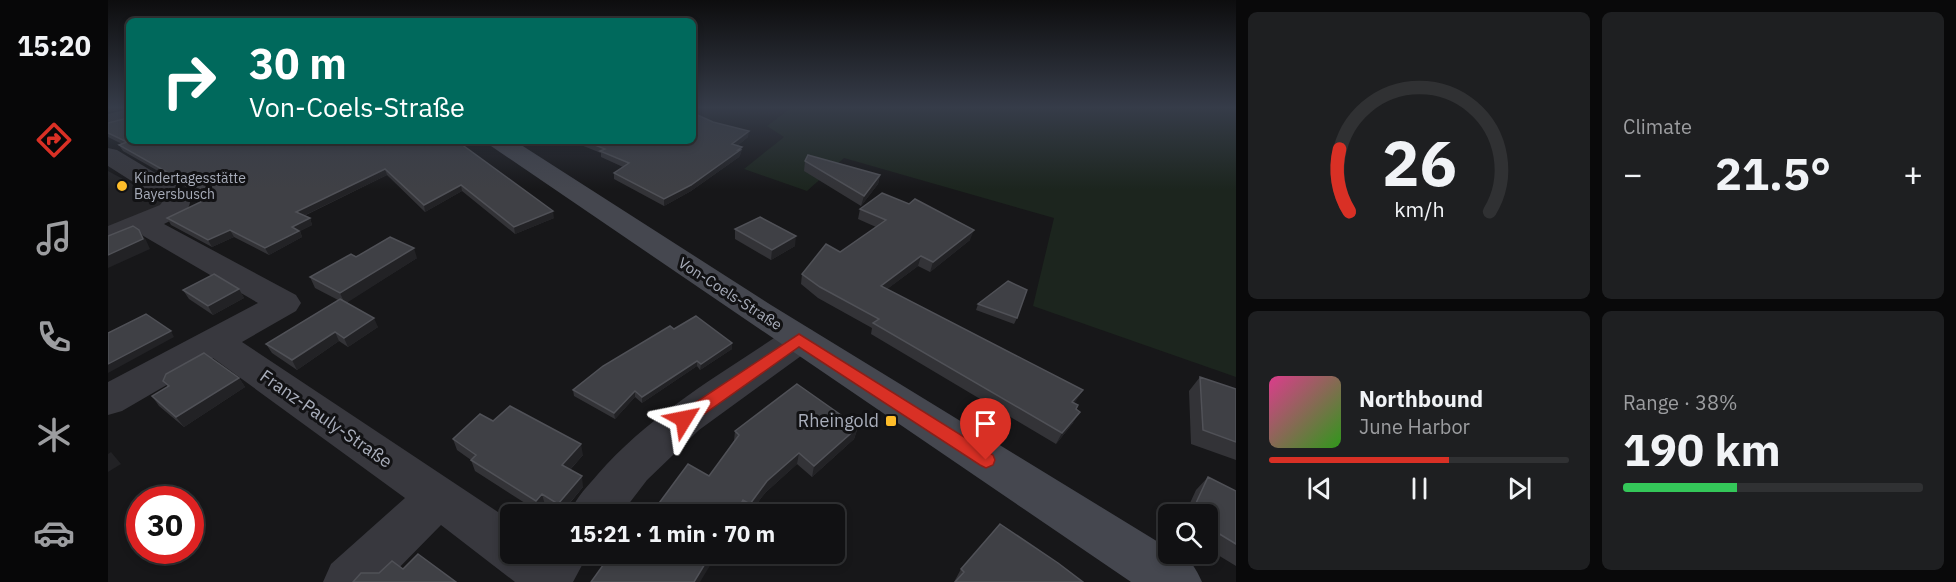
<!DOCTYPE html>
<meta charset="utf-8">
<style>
:root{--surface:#111113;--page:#1e1f21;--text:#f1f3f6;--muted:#9c9da0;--line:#303133;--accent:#d93025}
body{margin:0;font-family:"IBM Plex Sans",sans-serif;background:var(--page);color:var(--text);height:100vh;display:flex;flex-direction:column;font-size:22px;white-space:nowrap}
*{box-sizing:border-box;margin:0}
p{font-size:20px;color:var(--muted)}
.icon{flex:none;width:33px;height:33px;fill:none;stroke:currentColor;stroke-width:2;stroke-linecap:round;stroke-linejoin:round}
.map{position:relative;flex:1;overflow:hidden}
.drawer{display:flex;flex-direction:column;gap:12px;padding:12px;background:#09090a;width:720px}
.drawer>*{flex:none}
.hud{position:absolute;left:18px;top:18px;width:570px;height:126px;border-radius:9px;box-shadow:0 3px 9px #0003,0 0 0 2px var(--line);background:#00695c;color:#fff;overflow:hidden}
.tools{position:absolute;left:1050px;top:504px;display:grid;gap:12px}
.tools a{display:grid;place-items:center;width:60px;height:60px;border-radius:9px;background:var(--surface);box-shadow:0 3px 9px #0003,0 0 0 2px var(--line);font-size:30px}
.speed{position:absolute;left:18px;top:486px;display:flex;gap:12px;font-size:30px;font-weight:700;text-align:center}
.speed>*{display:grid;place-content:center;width:78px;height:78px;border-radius:50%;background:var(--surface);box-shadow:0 3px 9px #0003,0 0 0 2px var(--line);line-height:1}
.speed .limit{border:9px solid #d22;background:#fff;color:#111}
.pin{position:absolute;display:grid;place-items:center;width:51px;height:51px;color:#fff;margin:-62px -26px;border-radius:50% 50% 50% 0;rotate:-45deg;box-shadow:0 0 6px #0007}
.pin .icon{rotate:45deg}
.me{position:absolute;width:66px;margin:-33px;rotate:55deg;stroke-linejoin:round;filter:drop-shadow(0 0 4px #0008)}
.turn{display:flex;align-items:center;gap:21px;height:126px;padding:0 24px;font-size:27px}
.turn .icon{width:78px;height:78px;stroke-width:2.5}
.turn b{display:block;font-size:42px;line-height:51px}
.big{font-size:45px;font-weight:700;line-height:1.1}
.drawer .tile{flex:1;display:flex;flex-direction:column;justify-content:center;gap:9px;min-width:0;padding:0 21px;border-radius:9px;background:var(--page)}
.drawer .dial{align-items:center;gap:0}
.dial svg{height:156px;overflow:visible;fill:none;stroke:var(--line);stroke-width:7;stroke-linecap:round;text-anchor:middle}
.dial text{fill:var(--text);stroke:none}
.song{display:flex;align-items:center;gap:18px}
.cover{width:72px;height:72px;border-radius:9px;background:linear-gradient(135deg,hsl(330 70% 55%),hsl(110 70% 35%))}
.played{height:6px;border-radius:3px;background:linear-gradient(90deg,var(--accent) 60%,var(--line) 60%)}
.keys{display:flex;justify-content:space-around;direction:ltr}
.heat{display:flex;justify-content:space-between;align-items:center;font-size:33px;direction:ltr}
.charge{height:9px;border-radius:4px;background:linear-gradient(90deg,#34c759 38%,var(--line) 0)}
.drawer .tiles{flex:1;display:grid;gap:12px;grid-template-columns:repeat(2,1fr)}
.trip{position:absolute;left:392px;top:504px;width:345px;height:60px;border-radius:9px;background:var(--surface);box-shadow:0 3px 9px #0003,0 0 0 2px var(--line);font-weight:700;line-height:60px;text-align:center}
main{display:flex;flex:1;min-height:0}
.dock{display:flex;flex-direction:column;width:108px;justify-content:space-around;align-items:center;background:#070708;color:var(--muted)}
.dock .icon{width:42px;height:42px}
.dock .current{color:var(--accent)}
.dock b{font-size:27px;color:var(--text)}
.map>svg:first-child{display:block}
.built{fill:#232326}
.green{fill:#1c251e}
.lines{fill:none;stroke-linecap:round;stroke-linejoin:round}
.street{fill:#38383e;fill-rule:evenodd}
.secondary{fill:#45474f;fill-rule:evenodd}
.wall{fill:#333337}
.shaded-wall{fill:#222225}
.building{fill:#3f4045;stroke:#505157;stroke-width:1.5}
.route{fill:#d93025;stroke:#8d1f18;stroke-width:1.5}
.poi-dot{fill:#febd2a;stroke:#121214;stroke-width:2}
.labels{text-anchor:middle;stroke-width:6;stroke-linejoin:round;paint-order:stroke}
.far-poi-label{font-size:14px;fill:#a8adba;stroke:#121214;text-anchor:start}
.street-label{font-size:15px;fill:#a8adba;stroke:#121214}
.near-street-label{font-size:18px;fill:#a8adba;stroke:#121214}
.near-poi-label{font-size:18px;fill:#a8adba;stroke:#121214;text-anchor:end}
</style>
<main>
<nav class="dock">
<b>15:20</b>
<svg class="icon current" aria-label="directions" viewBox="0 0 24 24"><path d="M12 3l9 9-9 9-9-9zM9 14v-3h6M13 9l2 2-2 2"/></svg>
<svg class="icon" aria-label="music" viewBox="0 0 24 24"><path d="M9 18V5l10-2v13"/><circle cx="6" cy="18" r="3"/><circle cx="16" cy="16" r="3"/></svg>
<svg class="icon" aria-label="phone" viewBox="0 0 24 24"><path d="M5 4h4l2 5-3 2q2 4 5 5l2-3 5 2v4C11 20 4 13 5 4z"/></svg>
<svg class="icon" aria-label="climate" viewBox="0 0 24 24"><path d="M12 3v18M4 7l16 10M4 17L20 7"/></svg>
<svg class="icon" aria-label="car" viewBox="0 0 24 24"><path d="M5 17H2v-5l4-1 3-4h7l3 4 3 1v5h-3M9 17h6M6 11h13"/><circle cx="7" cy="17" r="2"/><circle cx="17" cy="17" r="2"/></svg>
</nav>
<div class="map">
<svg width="1128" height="582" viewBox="0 0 1128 582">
<rect width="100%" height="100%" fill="#171719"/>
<path class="built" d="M0,171L56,201V206L0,231Z"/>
<path class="green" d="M683,108H1128V377L925,306L946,218L736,158L699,191L636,169L676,137L659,126Z"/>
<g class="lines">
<path class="street" d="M21,109V122L0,128V114Z
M0,148L9,150L79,192C90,209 69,218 56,224L188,295L193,303L188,311L134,342L402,520V554H480L465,582H407L333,525L277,582H215L223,564L297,498L105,358L14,411L0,415V382L150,303L32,234L0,246V226L52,205L55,201L0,166Z
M691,327L704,330L709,339L704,348L591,430L539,480L513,514H462C467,498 479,487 490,474C542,414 613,374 678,330Z"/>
<path class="secondary" d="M379,141H407L663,305L1060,548V554C1080,554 1087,566 1094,582H1023L383,146Z"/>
</g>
<path class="wall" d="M0,108H21L349,141L446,218L407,234L354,191L317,212L279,175L196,216L202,218L204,225L192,231L194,237L161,255L126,237L104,247L63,225L59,218L99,199L15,151L11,145L14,144L0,137V123L20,118L19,108L0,112Z
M640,137L629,146L634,147L633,153L631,157L583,191L556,206L506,179V173L515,167L493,157V153L473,145V141H585Z
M697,161L772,175L770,184L753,206L696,171Z
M752,209L862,240L822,272L810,266L779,289L975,390L966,403L968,409L965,423L948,444L763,334L764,328L710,298L693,284L694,274L732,252L768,227L750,219Z
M627,229L687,246L663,260L627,239Z
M248,257L309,258L239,302L270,327L240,347L231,341L189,370L164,353L158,344L230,300L207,288L202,277Z
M131,289L136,298L105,315L81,299L75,290Z
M870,304L909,318L906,324L868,310Z
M566,329L624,349L592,370L589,366L534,403L527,397L507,419L466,396L465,390Z
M1092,377L1128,389V460L1083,444L1081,391Z
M131,378L137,387L76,427L51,406L44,396L60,387L55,381Z
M750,427L746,439L704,477L689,464L657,493L641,514H639L634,511L632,514H543L601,476L626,441L627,431Z
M345,439L475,455L462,470L475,487L453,514L437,505L431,512L367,471L363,460L349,450Z
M1100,477L1128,491V566L1100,549V514H1077L1088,490Z
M853,569L975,582H846Z"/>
<path class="shaded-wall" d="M0,108H20L0,112Z
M641,131L640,137L624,150V144Z
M634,147L633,153L631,157L583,191L556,206V199Z
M277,169L279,175L191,218L188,212Z
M772,175L770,184L753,206L756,196Z
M353,185L354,191L317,212L316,205Z
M445,211L446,218L407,234L406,227Z
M202,218L204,225L192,231L194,237L161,255L157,248L184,227Z
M31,230L38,240L42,249L0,268V255Z
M122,230L126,237L104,247L100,240Z
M866,230L862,240L822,272L825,262Z
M688,236L687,246L663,260L664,250Z
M306,248L309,258L237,304L232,293Z
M813,256L810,266L770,296L773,286Z
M131,289L136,298L105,315L100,306Z
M266,318L270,327L240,347L236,338Z
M63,331L66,337L0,373V364Z
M227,332L231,341L189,370L184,360Z
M624,343V349L592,370L593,364Z
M589,361V366L534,403V397Z
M131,378L137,387L76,427L68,417Z
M975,390L968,401L957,413L964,402Z
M527,391V397L507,419L506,413Z
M972,412L965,423L948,444L954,433Z
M750,427L746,439L704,477L706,466Z
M473,444L475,455L456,476L454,465Z
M3,452L13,464L0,472V454Z
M691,453L689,464L657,493L641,514L642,504L659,481Z
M474,476L475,487L452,514L450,504Z
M434,494L437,505L431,512L428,501Z
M635,500L634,511L632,514H627Z
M603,554H609L592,582H586Z"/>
<path class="building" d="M19,108H21V141H349L445,211L406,227L353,185L316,205L277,169L188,212L202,218L184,227L191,231L157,248L122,230L100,240L59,218L103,197L11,145L19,142L0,133V123L20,118Z
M585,113L605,122L641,131L624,144L634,147L630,150H632L583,185L556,199L506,173L521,163L492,151L497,149L477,141H585Z
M700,155L772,175L756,196L697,161Z
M774,193L801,204L807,199L866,230L825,262L813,256L773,286L975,390L964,402L970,405L968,409L972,412L954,433L765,323L771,319L712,287L694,274L718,244L732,252L778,220L752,209Z
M652,217L688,236L664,250L627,229Z
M25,226L31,230L35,239L0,255V236Z
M282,237L306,248L232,293L202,277L243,254L248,257Z
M106,274L131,289L100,306L75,290Z
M900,281L919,290L909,318L870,304Z
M232,299L266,318L236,338L227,332L184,360L158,344Z
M38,314L63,331L0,364V333Z
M588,316L624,343L593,364L589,361L534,397L527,391L506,413L465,390L495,366L562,326L566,329Z
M96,353L131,378L68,417L44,396L61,386L55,381L58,374Z
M1092,377L1128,389V442L1095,430Z
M689,384L750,427L706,466L691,453L659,481L642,504L635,500L627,514H543L580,464L601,476L631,435L627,431Z
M402,406L473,444L454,465L474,476L450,504L434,494L428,501L363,460L368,455L345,439L372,414L385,421Z
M1100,477L1128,491V544L1100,527V514H1083Z
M517,504L536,514H509Z
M892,524L950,563L975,582H847L856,572L853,569Z
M310,554L348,582H245L253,573H271L284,561L295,569Z
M503,554H603L586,582H483Z"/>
<linearGradient id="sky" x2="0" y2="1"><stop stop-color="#0d0d0e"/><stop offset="0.57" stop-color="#363c49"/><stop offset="1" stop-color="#363c49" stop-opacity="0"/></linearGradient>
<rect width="1128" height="189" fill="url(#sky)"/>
<path class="route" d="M691,334L885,455L887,460L885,465L878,468L872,465L691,347L582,424L576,426L570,424L567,419L570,414Z"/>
<g class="poi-dot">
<circle cx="14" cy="186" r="6"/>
<rect x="777" y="415" width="12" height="12" rx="3"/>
</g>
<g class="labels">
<g class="far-poi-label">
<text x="26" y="183">Kindertagesstätte<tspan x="26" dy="16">Bayersbusch</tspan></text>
</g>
<g class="street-label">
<text transform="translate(622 294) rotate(33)" y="5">Von-Coels-Straße</text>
</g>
<g class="near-street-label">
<text transform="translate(218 419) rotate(35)" y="6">Franz-Pauly-Straße</text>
</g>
<g class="near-poi-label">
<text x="771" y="427">Rheingold</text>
</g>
</g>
</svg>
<div class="tools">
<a><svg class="icon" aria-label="search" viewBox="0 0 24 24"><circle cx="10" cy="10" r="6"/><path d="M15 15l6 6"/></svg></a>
</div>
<div class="speed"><div class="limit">30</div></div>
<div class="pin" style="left:878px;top:460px;background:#d93025"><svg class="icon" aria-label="arrive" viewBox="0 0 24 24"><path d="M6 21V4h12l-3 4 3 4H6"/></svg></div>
<svg class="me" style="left:576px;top:419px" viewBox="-20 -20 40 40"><path d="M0-17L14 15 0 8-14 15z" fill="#d93025" stroke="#fff" stroke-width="4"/></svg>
<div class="trip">15:21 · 1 min · 70 m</div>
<div class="hud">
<div class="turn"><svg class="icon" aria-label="right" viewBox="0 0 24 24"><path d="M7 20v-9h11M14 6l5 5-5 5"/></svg><div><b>30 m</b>Von-Coels-Straße</div></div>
</div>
</div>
<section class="drawer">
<div class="tiles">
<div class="tile dial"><svg viewBox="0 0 100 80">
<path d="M14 69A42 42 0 1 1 86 69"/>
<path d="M14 69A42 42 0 0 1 9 37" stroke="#d93025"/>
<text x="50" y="56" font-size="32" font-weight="700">26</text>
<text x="50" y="72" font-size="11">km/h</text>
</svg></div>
<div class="tile"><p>Climate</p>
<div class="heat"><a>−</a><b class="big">21.5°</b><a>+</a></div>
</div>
<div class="tile">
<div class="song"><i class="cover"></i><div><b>Northbound</b><p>June Harbor</p></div></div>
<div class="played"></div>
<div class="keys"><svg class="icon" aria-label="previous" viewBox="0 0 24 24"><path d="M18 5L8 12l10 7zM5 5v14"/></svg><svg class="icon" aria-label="pause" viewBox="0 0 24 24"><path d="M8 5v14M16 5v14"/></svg><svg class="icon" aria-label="next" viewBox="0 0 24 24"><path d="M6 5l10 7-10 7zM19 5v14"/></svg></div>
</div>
<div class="tile"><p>Range · 38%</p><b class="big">190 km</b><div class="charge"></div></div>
</div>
</section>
</main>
